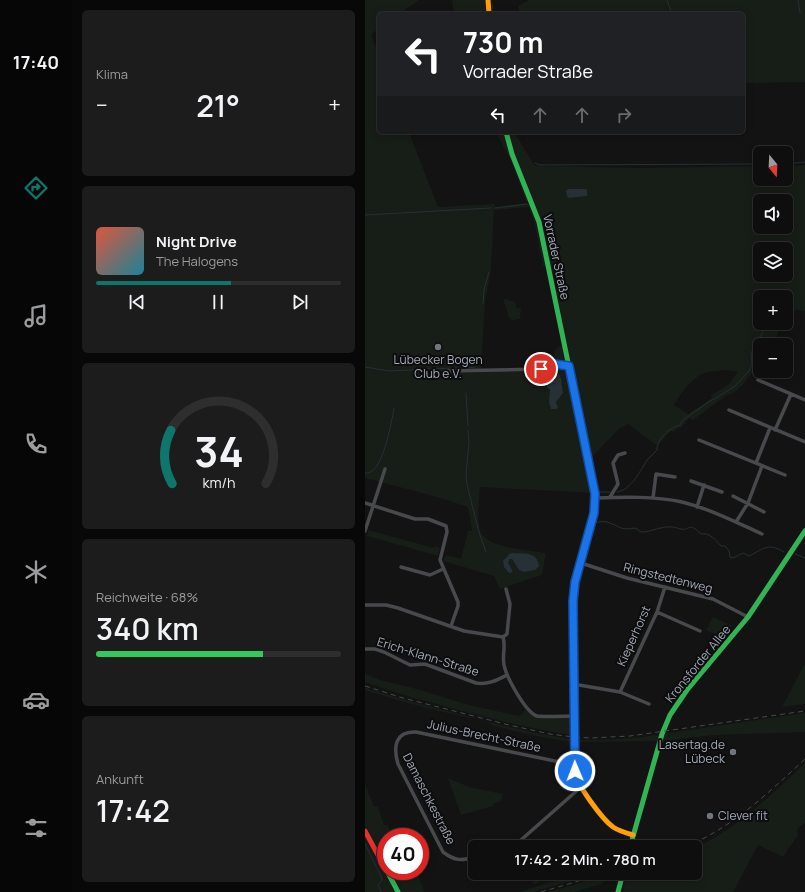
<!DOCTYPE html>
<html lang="de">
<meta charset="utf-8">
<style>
:root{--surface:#0e0e0e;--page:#1c1c1c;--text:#f1f3f6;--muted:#9b9c9e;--line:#2e2e2e;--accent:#0f766e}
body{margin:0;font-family:Manrope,sans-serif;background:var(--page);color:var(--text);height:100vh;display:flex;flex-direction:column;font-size:15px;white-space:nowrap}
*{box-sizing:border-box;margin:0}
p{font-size:13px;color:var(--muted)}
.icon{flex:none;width:22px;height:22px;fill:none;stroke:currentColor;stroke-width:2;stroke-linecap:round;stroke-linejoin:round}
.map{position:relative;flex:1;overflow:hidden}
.sheet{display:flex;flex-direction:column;gap:10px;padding:10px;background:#080808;width:293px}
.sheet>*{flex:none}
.hud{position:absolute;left:12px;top:12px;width:368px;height:122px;border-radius:6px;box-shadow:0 2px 10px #0003,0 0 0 1px var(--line);background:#202124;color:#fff;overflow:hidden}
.needle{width:26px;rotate:162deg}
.buttons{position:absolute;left:388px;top:146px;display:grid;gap:8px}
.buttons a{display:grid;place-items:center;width:40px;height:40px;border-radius:6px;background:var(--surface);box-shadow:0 2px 10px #0003,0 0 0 1px var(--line);font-size:20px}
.speed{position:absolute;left:12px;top:828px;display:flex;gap:8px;font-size:20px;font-weight:700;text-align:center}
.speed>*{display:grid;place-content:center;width:52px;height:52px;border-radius:50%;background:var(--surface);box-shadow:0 2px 10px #0003,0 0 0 1px var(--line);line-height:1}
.speed .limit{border:6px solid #d22;background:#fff;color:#111}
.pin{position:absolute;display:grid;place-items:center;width:34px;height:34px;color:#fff;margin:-17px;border:2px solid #fff;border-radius:50%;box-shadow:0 1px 4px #0007}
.me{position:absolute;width:44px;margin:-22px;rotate:359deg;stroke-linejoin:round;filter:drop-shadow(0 0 3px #0008)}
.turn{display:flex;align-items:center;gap:14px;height:84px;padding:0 20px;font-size:18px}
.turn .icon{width:52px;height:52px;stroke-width:2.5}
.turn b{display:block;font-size:28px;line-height:34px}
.lanes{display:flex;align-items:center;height:38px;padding:0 20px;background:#0003;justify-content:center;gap:20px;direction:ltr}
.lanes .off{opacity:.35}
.big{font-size:30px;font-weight:600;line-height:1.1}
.sheet .card{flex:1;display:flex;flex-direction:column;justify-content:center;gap:6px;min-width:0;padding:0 14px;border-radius:6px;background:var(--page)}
.sheet .dial{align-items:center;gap:0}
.dial svg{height:104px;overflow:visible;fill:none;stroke:var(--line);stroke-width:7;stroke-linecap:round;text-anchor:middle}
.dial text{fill:var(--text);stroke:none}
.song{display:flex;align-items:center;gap:12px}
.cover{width:48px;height:48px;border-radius:6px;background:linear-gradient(135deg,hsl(10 70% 55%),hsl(190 70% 35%))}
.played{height:4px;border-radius:2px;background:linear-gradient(90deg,var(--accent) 55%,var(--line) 55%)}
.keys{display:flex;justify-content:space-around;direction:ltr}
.heat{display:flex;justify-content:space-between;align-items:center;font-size:22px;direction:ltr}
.charge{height:6px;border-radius:3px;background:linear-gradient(90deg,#34c759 68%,var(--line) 0)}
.trip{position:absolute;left:103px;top:840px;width:234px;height:40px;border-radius:6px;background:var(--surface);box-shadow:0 2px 10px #0003,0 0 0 1px var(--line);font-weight:600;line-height:40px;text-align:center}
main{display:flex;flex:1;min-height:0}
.dock{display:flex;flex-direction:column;width:72px;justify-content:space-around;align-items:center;background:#060606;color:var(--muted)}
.dock .icon{width:28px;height:28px}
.dock .current{color:var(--accent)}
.dock b{font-size:18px;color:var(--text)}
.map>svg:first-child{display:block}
.green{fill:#171d17;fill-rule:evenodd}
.water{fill:#263035}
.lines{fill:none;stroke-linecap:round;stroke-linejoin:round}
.stream{stroke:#263035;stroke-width:1}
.street{stroke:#47494c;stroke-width:3.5}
.fast{stroke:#30b455;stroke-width:5}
.slow{stroke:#ff9f0a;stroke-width:5}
.jam{stroke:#e5322d;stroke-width:5}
.rail{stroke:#47494b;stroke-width:1;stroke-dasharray:5 4;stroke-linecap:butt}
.route-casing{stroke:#114b97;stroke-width:10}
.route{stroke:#1a73e8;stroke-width:7}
.poi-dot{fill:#71767c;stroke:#0d0d0f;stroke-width:1.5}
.labels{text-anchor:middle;stroke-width:4;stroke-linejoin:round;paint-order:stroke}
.street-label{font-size:12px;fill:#a3abb5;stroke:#0d0d0f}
.poi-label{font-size:12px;fill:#a3abb5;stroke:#0d0d0f}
</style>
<main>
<nav class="dock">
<b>17:40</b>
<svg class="icon current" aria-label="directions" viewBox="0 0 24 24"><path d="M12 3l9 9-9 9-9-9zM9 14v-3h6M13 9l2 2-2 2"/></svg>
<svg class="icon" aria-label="music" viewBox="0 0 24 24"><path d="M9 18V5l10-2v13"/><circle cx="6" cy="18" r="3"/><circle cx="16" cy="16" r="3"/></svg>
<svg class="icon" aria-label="phone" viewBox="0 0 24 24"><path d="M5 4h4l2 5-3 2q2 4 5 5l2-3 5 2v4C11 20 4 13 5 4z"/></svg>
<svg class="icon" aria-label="climate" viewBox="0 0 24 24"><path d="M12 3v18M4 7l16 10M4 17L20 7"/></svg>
<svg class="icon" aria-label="car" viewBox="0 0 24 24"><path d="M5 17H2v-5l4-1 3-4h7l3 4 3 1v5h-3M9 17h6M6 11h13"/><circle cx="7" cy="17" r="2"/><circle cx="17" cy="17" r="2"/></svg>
<svg class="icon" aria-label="filters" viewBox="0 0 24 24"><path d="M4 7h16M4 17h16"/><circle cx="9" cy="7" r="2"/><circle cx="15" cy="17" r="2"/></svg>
</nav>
<section class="sheet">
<div class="card"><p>Klima</p>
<div class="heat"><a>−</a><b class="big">21°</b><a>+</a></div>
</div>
<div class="card">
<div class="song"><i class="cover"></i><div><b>Night Drive</b><p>The Halogens</p></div></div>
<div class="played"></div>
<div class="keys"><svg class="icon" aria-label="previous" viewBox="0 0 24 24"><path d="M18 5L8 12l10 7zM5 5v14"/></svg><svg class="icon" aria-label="pause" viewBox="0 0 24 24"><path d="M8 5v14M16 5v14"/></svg><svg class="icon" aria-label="next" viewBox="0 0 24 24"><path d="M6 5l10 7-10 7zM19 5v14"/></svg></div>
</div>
<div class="card dial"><svg viewBox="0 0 100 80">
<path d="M14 69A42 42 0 1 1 86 69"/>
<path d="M14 69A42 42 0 0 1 13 28" stroke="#0f766e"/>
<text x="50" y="56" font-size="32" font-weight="700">34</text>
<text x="50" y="72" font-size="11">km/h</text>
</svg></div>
<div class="card"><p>Reichweite · 68%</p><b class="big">340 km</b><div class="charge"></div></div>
<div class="card"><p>Ankunft</p><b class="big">17:42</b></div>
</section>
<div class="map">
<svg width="440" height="892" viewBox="0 0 440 892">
<rect width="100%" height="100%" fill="#131313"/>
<path class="green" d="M0,0H54L34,14H14V28L6,35L14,56V132H44L73,207L130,204V207L165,203V201H161L147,163L131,132H149L170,166L276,168L395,166V179H421V166L440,165V311L426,309L421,318V297H395V323H418L407,345H395V364C391,366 389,370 386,374C380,382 371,394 362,395L328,420L324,418L316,428H313L308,432L306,431L294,444L291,445L263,424L254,429L224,460L230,493L115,487C114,499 112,519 115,530C121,549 164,550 181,553L177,575L135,589L129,576L78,561L81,555L96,559L103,531H107L103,507L72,497L0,478ZM395,201H421V227H395ZM164,207L169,220L178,266H182L201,367L195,366L194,368H186V366L176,370L116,371L120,302L126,269L129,210ZM395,249H421V275H395ZM361,370L373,372L363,385L346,395L347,398L323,414L309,405C315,394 327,378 339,373C346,371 354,371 361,370ZM184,378L198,393L191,402L192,405L186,393ZM147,553L168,555L154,570L147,559H145L143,562L148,572L142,571L138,563C140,559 141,554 147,553Z
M87,0H127L130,14H89Z
M164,0H440V82L378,83V14H155L153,6Z
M140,299L150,302L152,308H156L155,319H152L148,321C141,317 143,313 141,307C140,305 139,303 138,301Z
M195,346H197L200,364L193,363L189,359V351L193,347Z
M3,530L69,548L70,546L75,548L73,556L2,536Z
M348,617L368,626L359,638L341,630Z
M440,663V704L417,707Z
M0,674L18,681L45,687L104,705L154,716L161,710L171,717L204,718L206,719L207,735C170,730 133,720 97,711C64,702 32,694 0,682Z
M0,688L44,701L128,723L170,733L212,740H231L270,738L440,713V732L349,735L298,741L207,742L171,736L125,725L126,723C109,718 91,715 74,711C49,705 24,698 0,690Z
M440,763V823L434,827L432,831L433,835L418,857L393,845L368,892H258L260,878L250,881H239L237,884L209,892H184L248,873H330V848C374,827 405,796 440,763Z
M83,778L104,787L138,794L136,801L128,804V806L96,815Z
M0,784L9,807H13L19,825H23L27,837H21V865L0,826Z
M0,837L30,892H0Z
M24,871H52L59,892H36Z
M164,873H180L181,875L177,877L173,883L168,884Z
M215,873H233L169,892H154Z"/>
<path class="water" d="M203,189H221L222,190V196L204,198L202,196L201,191Z
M187,370H191L193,372L196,379L198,393L191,402L193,408L191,409H186L184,403L185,389L182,388V382L185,379L182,375Z
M147,553C159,554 172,551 174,566L170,570L159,572L154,570L147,559H145L143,562L148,572L144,573L139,567L138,561L144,554Z"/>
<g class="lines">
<path class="stream" d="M302,0L307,14
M433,0L435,13
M170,163L174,165L395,164
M421,164L440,162
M130,208L162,204
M0,215L126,208
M417,297L418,296
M118,303L119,290L124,272
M0,367L24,371L110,367
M101,393L103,426
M103,430L104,442L101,475L102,485L114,532L121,552
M0,473C17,478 27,420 29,408
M235,492H245
M252,492C267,490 275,470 283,459C286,456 289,453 292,450C291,439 306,427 315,425L318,420L345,401L351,398L370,386L384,371L387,364L386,353L403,323
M229,523C233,522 238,521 242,522C255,526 255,531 270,528L276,532H279C288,531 297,526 307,527C311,527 313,529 316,529C326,531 323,521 336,534C344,532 351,540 356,546H360L364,551L365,557L368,558L378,553L384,556C399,549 402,542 419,552
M430,554L440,558
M0,844L16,876L17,880L13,885L16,892"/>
<path class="street" d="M79,371L176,369L189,364L204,366
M393,380L440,400
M364,410L440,442
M410,430L426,394
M334,440L420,475
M391,463L405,428
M326,481L357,492
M368,496L399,512
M245,497L253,484L248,463L253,455L260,453
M231,498C259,497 289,496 317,502C345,509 371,522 397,534
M288,498L291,474L310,477
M0,503L50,519H63L81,526L82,532L75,560L93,602V606L86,626
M332,507L339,485
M371,522L383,503L397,466
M0,531L20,469
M216,563L262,578L348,599L383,617
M36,567L65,575L78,569
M141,589L145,604L142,634L138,637C141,646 137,656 139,665C141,676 160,712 172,716C176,717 202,716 209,716
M0,605H21L33,608L99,631L138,637
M292,612L335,631
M0,649H10L19,652L45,665L60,664L111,683C123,685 132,680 142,675
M208,684L255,692L284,704
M255,692L292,612L300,587
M143,847L150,844L156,840L216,787
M110,857C96,861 90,861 78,852L33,764C28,747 30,731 51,732L209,765"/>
<path class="fast" d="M141,132L147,154L174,222L223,459
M265,847L297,734L305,715L322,690L383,617L440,531
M22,871L33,892
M253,892L258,873"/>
<path class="slow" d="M123,0L124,14
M209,734C209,746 207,760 209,771C212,785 237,819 248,827C254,831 261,833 268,835"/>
<path class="jam" d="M209,734L208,601L210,582L229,513L230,494L223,459
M0,831L21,870"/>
<path class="rail" d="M0,686L38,698L144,725L185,734L209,737L226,738L265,736L440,711
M321,847C370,825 401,795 440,759
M176,892L241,873"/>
</g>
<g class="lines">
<defs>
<path id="route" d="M176,369L189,364L204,366L230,494L229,513L210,582L208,601L210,771"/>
</defs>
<use href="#route" class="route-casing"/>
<use href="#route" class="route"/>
</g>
<g class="poi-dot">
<circle cx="73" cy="347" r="4"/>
<circle cx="368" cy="752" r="4"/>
<circle cx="345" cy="816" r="4"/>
</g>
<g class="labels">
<g class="street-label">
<text transform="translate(191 257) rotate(78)" y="4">Vorrader Straße</text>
<text transform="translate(303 578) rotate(14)" y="4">Ringstedtenweg</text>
<text transform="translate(269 636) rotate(-66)" y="4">Kieperhorst</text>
<text transform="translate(63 657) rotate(17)" y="4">Erich-Klann-Straße</text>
<text transform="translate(333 664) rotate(-51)" y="4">Kronsforder Allee</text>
<text transform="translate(119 736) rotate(12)" y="4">Julius-Brecht-Straße</text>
<text transform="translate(64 799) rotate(63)" y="4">Damaschkestraße</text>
</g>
<g class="poi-label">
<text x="73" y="364">Lübecker Bogen<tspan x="73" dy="14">Club e.V.</tspan></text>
<text x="360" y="749" text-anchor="end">Lasertag.de<tspan x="360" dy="14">Lübeck</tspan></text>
<text x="353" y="820" text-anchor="start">Clever fit</text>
</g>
</g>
</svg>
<div class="buttons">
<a><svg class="needle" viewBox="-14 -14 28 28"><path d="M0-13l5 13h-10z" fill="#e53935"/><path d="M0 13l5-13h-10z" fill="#9b9c9e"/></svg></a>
<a><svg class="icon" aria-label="sound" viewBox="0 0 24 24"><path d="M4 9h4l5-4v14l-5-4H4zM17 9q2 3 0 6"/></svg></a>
<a><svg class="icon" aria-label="layers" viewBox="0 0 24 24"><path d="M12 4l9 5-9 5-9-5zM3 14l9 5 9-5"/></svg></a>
<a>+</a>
<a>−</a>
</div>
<div class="speed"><div class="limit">40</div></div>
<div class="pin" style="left:176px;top:369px;background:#d93025"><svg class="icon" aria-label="arrive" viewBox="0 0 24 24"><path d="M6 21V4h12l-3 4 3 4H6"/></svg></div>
<svg class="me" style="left:210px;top:771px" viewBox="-20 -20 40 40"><circle r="17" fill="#1a73e8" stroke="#fff" stroke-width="3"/><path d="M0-11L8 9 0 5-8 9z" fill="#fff"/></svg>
<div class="trip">17:42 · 2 Min. · 780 m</div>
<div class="hud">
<div class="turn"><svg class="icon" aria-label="left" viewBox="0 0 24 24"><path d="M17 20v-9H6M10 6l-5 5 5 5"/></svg><div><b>730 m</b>Vorrader Straße</div></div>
<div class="lanes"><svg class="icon" aria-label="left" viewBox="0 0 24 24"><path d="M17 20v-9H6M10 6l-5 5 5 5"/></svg><svg class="icon off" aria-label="ahead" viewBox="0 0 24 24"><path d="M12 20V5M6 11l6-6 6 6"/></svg><svg class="icon off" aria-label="ahead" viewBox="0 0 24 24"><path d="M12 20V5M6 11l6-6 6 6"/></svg><svg class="icon off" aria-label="right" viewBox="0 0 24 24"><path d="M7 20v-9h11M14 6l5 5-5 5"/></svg></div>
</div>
</div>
</main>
